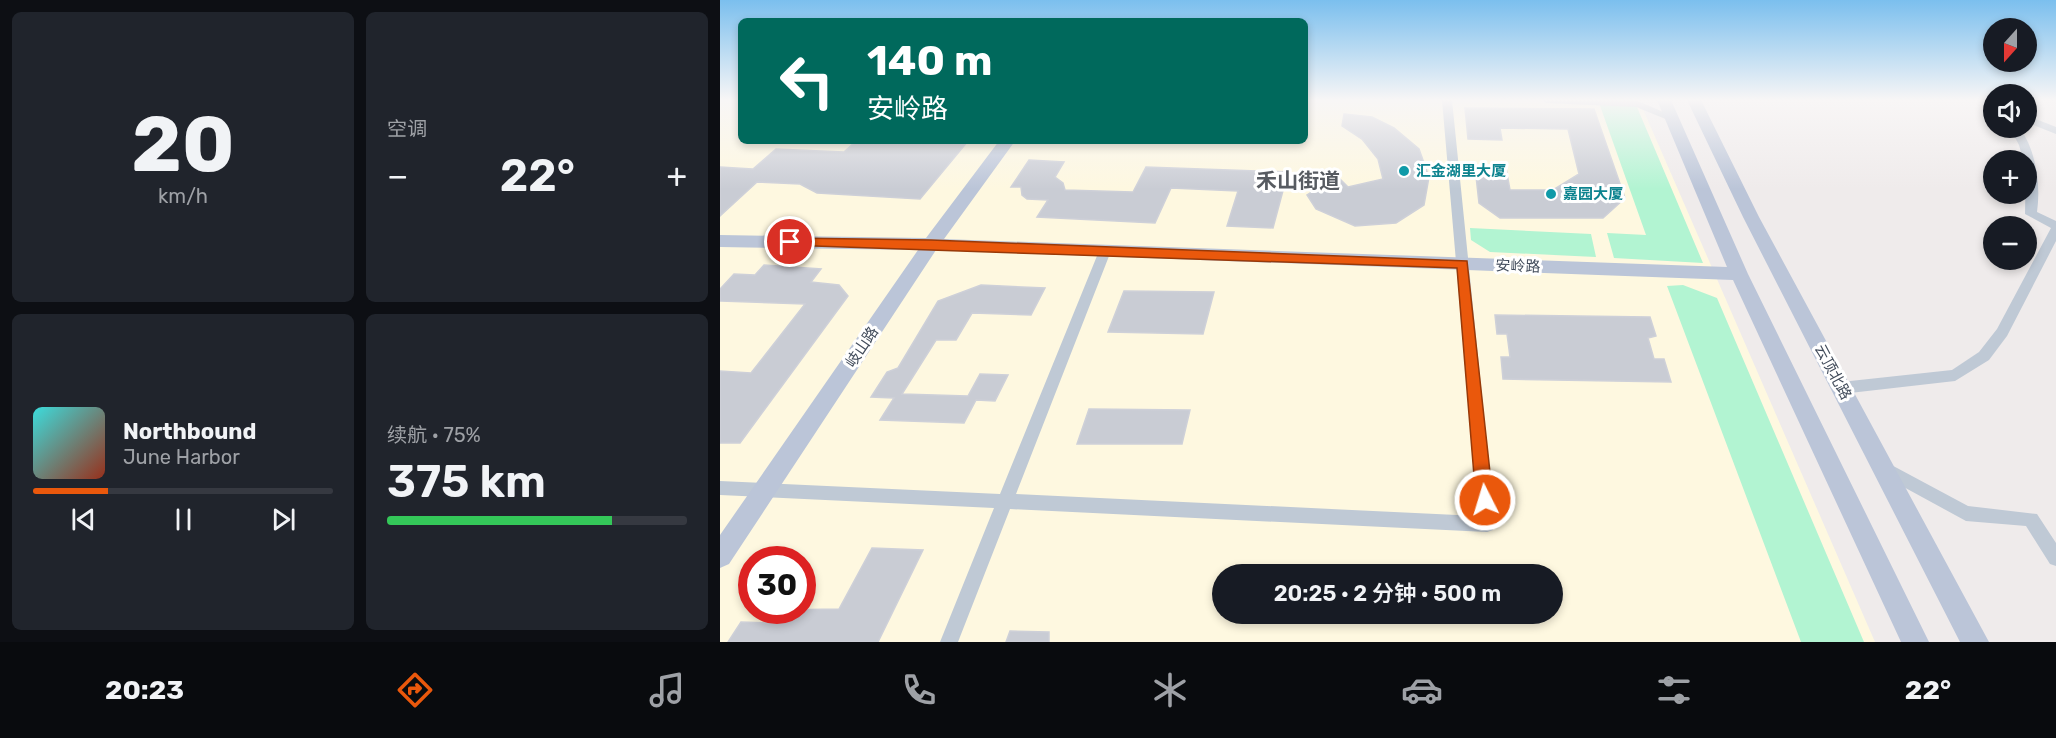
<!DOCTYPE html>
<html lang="zh">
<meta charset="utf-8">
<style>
:root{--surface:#171b24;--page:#20242c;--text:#f1f3f6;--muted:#9ea1a6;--line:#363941;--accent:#ea580c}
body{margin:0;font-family:Rubik,"Noto Sans SC",sans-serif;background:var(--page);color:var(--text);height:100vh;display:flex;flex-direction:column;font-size:22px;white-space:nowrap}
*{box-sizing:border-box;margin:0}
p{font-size:20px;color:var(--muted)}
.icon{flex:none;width:33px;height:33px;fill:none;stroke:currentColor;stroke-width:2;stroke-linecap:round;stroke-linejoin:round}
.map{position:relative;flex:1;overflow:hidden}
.sheet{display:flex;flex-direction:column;gap:12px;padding:12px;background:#0d0f14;width:720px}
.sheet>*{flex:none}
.guide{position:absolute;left:18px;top:18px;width:570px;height:126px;border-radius:9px;box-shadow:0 3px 9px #0003;background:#00695c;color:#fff;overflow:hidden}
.needle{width:39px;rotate:201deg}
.buttons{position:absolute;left:1263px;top:18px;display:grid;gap:12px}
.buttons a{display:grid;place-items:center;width:54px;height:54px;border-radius:50%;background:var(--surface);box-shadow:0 3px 9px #0003;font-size:30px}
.speed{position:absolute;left:18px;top:546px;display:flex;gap:12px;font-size:30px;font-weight:700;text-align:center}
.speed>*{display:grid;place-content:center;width:78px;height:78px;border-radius:50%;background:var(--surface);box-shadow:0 3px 9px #0003;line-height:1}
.speed .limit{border:9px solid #d22;background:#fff;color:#111}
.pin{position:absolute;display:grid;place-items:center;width:51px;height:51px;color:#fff;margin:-26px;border:3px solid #fff;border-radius:50%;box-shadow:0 2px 6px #0007}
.me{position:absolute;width:66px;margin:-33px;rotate:355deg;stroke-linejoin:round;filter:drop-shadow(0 0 4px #0008)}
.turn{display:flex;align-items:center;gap:21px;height:126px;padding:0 30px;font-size:27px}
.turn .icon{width:78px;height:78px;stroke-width:2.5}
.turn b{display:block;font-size:42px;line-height:51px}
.big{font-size:45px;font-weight:600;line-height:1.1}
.sheet .widget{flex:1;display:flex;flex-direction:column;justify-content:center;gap:9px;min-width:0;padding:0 21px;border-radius:9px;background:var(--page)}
.sheet .dial{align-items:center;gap:0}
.dial b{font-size:78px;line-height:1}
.song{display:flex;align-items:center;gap:18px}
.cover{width:72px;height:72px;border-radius:9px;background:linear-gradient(135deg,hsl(180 70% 55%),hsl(10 70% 35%))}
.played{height:6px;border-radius:3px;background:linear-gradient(90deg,var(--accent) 25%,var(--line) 25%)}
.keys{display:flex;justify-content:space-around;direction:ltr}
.heat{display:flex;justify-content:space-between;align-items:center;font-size:33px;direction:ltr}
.charge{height:9px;border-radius:4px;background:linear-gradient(90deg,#34c759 75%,var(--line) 0)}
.sheet .tiles{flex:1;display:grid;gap:12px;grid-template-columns:repeat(2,1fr)}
.trip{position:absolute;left:492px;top:564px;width:351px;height:60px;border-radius:30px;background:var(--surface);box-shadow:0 3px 9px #0003;font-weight:600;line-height:60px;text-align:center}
.tabs{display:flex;height:96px;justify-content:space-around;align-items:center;background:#090b0e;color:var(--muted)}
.tabs .icon{width:42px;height:42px}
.tabs .selected{color:var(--accent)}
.tabs b{font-size:27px;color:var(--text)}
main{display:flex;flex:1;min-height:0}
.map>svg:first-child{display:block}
.commercial{fill:#fef8e0;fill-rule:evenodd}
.green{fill:#b2f4d2}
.building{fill:#c9ccd4;stroke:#ced0d8;stroke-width:1.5}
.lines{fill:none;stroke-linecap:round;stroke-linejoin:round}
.minor{fill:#bfc9d5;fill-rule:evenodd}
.secondary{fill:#bbc5d8;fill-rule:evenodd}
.route{fill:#ea580c;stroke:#983908;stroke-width:1.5}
.culture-dot{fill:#0f9aa8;stroke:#fff;stroke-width:2}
.labels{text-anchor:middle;stroke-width:6;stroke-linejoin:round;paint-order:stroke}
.culture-label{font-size:15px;font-weight:bold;fill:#0d838f;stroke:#fff;text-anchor:start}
.street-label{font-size:15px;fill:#424c5b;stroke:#fff}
.district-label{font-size:21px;font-weight:bold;fill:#575b61;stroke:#fff}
</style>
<main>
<section class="sheet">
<div class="tiles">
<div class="widget dial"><b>20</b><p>km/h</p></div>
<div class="widget"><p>空调</p>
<div class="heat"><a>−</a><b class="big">22°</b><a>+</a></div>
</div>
<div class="widget">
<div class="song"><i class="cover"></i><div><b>Northbound</b><p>June Harbor</p></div></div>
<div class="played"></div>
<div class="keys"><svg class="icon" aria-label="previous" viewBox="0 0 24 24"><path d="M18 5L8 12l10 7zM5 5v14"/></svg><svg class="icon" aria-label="pause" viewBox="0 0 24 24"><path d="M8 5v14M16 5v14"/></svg><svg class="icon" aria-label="next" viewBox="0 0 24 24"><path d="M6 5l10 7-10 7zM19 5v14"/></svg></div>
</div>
<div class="widget"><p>续航 · 75%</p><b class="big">375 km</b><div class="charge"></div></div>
</div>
</section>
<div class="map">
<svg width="1336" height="642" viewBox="0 0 1336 642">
<rect width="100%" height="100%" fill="#efebeb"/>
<path class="commercial" d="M0,100H21V141H585V100H919L1155,642H0ZM32,560H82V610H32ZM502,574H832V614H502Z"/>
<path class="green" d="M878,100H914L983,263L894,258L887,233L926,235Z
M750,228L871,234L876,257L770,252L751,240Z
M963,285L997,298L1144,642H1081L947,286Z"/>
<path class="building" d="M745,108L874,109L905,198L883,218H780L759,203L755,167L786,168L790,190H833L859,174L848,129L780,128L782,140L748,139Z
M624,114L652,117L674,128L699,149L709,177L704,205L676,223L635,226L596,209L587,195L598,188L589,178L593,173L610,169L628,187L663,179L658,159L642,139L622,126Z
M136,141H248L200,199L97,193L80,184L37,182L0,216V167L33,169L56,149L124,152Z
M309,160L344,162L335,177L343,183L345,190L413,192L426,167L568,172L553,228L507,226L518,191L451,188L435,223L317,217L328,200L307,199L302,195L301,187H291Z
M44,265L101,269L91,282L119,285L128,296L20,443H0V371L31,373L85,304L0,301V289L14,274L35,275Z
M261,285L325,288L311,315L252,313L236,340H216L182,394L248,396L260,374L288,375L275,401L256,400L244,423L160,420L174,398L151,397L167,372L178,368L218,301Z
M404,291L494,292L483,334L388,332Z
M775,315L930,317L936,336L928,338L934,359H944L951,382L783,379L781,357H790L787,334H777Z
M369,409L470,410L462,444H357Z
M152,548L203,550L158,642H8L21,622L49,623L56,610L119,609Z
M290,631L329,632V642H286Z"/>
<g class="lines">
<path class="minor" d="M722,100H732L775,524L773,530L767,532L290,509L238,642H220L274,508L0,495V481L280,494L379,251L385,247L391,251L296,494L758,516Z
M821,100L918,101L957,118L952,121L948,120L916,107L826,103Z
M1258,100H1274V107Z
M1306,115L1336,127V134L1306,122Z
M1290,128H1300C1316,151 1321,184 1317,212L1336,221V241L1287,336L1269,360L1235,381L1121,394L1116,392L1114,388L1116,384L1121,382L1232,370L1259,352L1277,329L1331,228L1305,214L1306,160H1303L1299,145Z
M1164,461L1248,506L1317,514L1336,543V566L1330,564L1306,526L1246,521L1158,473L1156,468L1158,463Z"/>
<path class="secondary" d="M937,100H951L1028,274L1209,642H1181L1013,280L216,250L9,564L0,568V535L198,250L0,247V235L206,238L279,141H295L224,239L1007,267Z
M967,100H981L1039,217L1269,642H1240L1023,217Z"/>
</g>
<linearGradient id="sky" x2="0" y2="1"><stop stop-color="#7bbfee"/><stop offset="0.53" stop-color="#f8f6f6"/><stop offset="1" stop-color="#f8f6f6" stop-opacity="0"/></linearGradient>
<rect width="1336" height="189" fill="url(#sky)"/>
<path class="route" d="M70,238L211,240L747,261L773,500L771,505L765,508L759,505L756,500L737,268L66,245L64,242Z"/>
<g class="culture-dot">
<circle cx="684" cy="171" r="6"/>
<circle cx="831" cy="194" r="6"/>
</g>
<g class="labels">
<g class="culture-label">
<text x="696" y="176">汇金湖里大厦</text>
<text x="843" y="199">嘉园大厦</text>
</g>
<g class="street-label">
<text transform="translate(798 266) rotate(2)" y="5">安岭路</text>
<text transform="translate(142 347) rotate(-56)" y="5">岐山路</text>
<text transform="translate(1113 372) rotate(62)" y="5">云顶北路</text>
</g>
<g class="district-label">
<text x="578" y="188">禾山街道</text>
</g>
</g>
</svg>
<div class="buttons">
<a><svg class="needle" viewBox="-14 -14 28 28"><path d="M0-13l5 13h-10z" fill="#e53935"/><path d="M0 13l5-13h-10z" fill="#9ea1a6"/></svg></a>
<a><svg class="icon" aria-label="sound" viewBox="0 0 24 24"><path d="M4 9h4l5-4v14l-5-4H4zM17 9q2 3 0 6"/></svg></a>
<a>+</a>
<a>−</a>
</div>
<div class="speed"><div class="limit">30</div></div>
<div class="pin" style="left:70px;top:242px;background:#d93025"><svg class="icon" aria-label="arrive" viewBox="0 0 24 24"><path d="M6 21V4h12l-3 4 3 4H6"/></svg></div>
<svg class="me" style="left:765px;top:500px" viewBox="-20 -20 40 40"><circle r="17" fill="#ea580c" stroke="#fff" stroke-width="3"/><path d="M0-11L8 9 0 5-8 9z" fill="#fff"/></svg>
<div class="trip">20:25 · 2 分钟 · 500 m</div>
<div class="guide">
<div class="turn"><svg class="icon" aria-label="left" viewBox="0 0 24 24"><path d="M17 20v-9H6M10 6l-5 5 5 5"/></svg><div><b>140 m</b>安岭路</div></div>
</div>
</div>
</main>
<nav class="tabs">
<b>20:23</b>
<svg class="icon selected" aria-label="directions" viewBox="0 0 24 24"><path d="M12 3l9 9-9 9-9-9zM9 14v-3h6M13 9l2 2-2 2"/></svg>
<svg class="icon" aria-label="music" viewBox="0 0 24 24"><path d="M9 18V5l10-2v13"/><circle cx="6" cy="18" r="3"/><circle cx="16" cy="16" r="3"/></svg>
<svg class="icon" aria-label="phone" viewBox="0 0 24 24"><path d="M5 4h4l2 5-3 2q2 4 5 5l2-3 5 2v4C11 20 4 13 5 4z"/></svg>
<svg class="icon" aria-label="climate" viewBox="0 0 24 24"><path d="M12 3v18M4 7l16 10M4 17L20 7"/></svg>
<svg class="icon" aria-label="car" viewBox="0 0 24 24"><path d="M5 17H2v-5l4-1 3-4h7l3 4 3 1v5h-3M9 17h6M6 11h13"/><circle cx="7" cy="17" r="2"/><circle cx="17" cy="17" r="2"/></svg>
<svg class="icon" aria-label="filters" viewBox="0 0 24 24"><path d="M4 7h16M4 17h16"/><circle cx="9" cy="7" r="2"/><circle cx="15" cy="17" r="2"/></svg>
<b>22°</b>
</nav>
